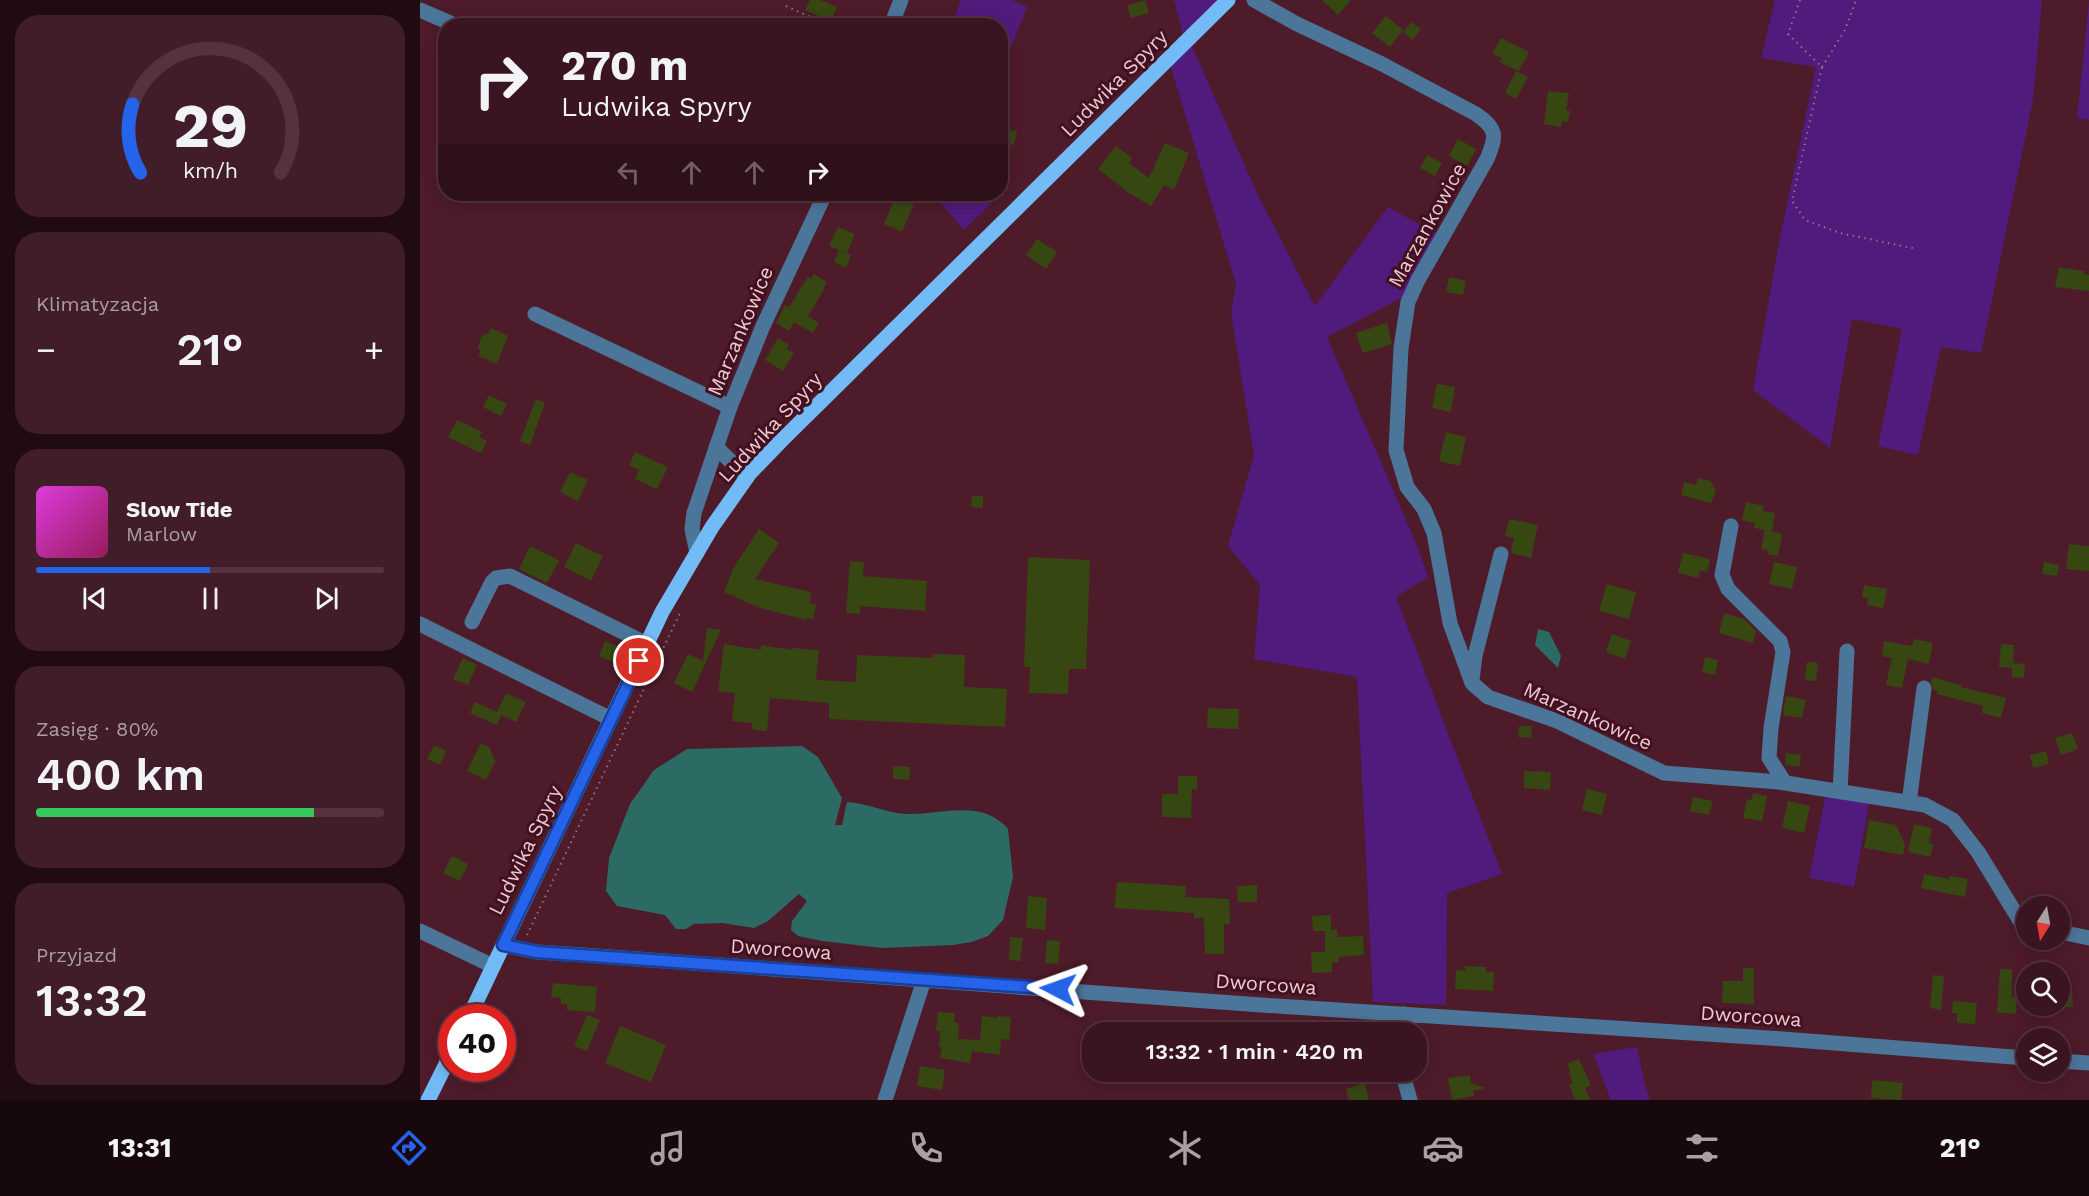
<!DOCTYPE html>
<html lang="pl">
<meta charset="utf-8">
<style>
:root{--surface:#3a1420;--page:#411d29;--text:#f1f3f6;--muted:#ab9ea5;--line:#54333e;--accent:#2563eb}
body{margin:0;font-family:"Work Sans",sans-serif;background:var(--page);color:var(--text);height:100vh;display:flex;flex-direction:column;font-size:22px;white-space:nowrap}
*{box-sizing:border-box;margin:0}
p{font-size:20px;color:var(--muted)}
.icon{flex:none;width:33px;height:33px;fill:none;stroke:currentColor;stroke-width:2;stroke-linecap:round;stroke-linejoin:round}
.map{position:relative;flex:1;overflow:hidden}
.side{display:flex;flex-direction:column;gap:15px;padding:15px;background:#200b12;width:420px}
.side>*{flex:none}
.hud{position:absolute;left:18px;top:18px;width:570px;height:183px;border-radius:24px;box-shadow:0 3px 15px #0003,0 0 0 2px var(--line);background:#3a1420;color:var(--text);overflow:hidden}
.needle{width:39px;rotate:191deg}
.buttons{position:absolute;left:1596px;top:896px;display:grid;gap:12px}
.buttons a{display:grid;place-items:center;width:54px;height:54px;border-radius:50%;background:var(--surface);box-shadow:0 3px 15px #0003,0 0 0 2px var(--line);font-size:30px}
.speed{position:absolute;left:18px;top:1004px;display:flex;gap:12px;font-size:30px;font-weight:700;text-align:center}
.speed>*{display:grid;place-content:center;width:78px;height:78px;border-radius:50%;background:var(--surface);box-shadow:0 3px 15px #0003,0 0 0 2px var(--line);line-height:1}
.speed .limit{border:9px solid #d22;background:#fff;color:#111}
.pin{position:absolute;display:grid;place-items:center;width:51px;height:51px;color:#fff;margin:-26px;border:3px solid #fff;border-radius:50%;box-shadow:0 2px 6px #0007}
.me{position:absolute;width:66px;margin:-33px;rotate:274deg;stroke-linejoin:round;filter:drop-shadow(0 0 4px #0008)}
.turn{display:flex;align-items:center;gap:21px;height:126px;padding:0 24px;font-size:27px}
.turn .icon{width:78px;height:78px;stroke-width:2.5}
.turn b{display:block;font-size:42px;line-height:51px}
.lanes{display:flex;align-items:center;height:57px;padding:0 24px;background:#0003;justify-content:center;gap:30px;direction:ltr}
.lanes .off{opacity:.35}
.big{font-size:45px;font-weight:600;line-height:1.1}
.side .card{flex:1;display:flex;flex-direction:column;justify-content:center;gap:9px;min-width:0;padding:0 21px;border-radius:24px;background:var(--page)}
.side .dial{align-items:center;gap:0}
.dial svg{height:156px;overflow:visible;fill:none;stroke:var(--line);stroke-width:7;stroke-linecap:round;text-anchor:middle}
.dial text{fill:var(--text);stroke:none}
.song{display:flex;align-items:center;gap:18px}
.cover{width:72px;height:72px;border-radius:9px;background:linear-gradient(135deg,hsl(300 70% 55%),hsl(330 70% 35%))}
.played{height:6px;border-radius:3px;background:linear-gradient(90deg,var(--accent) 50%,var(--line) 50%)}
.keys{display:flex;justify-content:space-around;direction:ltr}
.heat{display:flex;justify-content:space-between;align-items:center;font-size:33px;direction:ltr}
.charge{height:9px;border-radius:4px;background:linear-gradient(90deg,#34c759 80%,var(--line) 0)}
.trip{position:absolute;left:662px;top:1022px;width:345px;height:60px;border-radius:24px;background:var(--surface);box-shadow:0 3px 15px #0003,0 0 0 2px var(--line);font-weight:600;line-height:60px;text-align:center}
.menu{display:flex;height:96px;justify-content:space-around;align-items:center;background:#17080d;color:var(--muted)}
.menu .icon{width:42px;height:42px}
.menu .selected{color:var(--accent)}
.menu b{font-size:27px;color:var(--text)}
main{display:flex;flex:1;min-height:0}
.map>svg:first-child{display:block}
.green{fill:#501b7c}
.water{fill:#2c6b63}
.building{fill:#374712}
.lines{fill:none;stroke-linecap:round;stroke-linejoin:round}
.path{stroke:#9a707a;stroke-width:2;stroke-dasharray:1.5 4.5;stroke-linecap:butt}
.minor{stroke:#4b769a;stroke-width:15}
.major{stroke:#73bbf6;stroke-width:15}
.route-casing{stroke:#184099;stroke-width:15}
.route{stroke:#2563eb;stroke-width:10}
.labels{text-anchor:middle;stroke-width:6;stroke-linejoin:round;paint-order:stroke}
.street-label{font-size:20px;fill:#ebcad0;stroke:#421020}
</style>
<main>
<section class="side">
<div class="card dial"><svg viewBox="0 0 100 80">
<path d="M14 69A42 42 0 1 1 86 69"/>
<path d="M14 69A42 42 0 0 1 10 34" stroke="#2563eb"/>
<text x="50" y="56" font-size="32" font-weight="700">29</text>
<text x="50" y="72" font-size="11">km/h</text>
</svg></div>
<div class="card"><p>Klimatyzacja</p>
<div class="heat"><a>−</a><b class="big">21°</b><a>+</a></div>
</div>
<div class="card">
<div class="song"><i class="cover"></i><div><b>Slow Tide</b><p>Marlow</p></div></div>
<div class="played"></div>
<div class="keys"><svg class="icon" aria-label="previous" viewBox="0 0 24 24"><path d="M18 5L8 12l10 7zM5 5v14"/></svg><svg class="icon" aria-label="pause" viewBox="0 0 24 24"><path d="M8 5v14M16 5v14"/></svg><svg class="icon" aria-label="next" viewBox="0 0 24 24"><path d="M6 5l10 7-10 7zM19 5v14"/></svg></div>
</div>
<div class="card"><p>Zasięg · 80%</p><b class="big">400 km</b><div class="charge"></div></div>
<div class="card"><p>Przyjazd</p><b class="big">13:32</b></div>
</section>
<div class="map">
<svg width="1669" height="1100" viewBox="0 0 1669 1100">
<rect width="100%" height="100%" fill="#4e1b2a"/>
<path class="green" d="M541,0H592L607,7L581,73L580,26L532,25Z
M754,0H797L763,34Z
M1355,0H1622L1613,100L1561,353L1521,347L1498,455L1458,446L1482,329L1432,319L1410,448L1333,390L1359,242L1396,67L1341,58Z
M1669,1V120L1657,118Z
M771,44L837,193L895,306L968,207L1017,234L985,296L907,337L998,548L1008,577L976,597L1082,874L1027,893L1026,1005L953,1002L937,677L834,659L840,585L808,546L834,455L811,313L816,284L751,67Z
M581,186L584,191L544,230L513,194H580Z
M1406,793L1450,799L1434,887L1389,878Z
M1217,1047L1224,1081L1230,1100H1191L1173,1054Z"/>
<path class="water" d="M1118,629L1129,632L1141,656L1138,668L1115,645Z
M382,746L398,757L422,798L415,825H422L427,802C445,803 460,810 477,813C513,819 559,795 588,829L593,877L583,920L568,936L552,942L533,945L462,948L402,941L378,936L371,930L372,921L387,901L379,894L348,921L334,928L302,923L274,924L266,929H256L245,915L197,906L186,891L189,858L210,804L234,770L267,749Z"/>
<path class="building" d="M390,0H400L417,7L411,21L385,10Z
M725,0L729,13L711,18L707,6Z
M902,0H931L918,15Z
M966,16L983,30L970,47L952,33Z
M991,22L1001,29L993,40L983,32Z
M1081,38L1109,52L1099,71L1079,62L1082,58L1072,54Z
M1096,71L1108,77L1096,99L1085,93Z
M1128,91L1149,93L1146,110L1150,111L1148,122L1142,121L1141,127L1124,124Z
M580,128L597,131L594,145L580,143Z
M1038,139L1056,149L1047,166L1029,156Z
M745,143L769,153L754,190L744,185L731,206L709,193L678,169L696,146L712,158L709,163L729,178Z
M1007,155L1022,163L1015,176L1000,168Z
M475,197L494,204L482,232L464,224Z
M418,227L435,234L427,253L409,246Z
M617,239L637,252L626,269L606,255Z
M419,250L431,255L426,268L414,262Z
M1639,267L1664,271L1663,274L1669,275V291L1635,287Z
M394,274L407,282L404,287L405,288L388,316L399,323L393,333L374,322L369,331L356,323L365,305L369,307L388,277L391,279Z
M1029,277L1046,281L1043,295L1026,292Z
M967,323L972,344L943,353L936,333Z
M71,328L88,336L77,364L58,356L61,350L58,349L60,340L65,333L68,335Z
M358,338L369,345L367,349L374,353L363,371L345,360Z
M1017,384L1035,387L1031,412L1012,408Z
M69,395L87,404L81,416L63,407Z
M116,399L125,403L110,445L100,441Z
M37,420L62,432L59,437L67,441L61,453L28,437Z
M1026,432L1046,437L1040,466L1019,461Z
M215,452L248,467L237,489L215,479L219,470L209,465Z
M150,472L168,480L158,501L140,492Z
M1278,478L1290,481L1296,490L1291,503L1261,495L1264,482L1276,485Z
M552,496H563V508L551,507Z
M1326,502L1344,506L1343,511L1355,513L1352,531L1347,530L1362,534L1358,556L1347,554L1348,550L1341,549L1345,530L1334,528L1335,523L1322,520Z
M1089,519L1118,525L1111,558L1091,553L1094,538L1085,536Z
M339,529L359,543L335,579L391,592L390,603L396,605L393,619L386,618V620L340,608L304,592L313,569Z
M156,543L183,556L171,581L144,567Z
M1649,544L1669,546V571L1646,569Z
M110,546L139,560L127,583L99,569Z
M1263,553L1290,559L1287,572L1280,570L1278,578L1258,573Z
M608,557L670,560L666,669H649L648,694L609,693L610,667H604Z
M430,561L444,562L443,576L507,581L505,611L440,606V614L426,613Z
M1354,562L1377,567L1372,589L1349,584Z
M1624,562L1639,565L1637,576L1622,574Z
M1187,584L1216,592L1209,619L1179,611Z
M1444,585L1467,589L1463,608L1447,605L1448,598L1442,597Z
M1304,613L1324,619L1336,631L1333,643L1299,633Z
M287,628L301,630L272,692L254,683L268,654L283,661Z
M1192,634L1211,641L1205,659L1186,652Z
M1494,639L1513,643L1509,664L1488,659L1482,688L1466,685L1472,658L1462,656L1464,641L1492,646Z
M185,641L199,647L193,662L179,656Z
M304,644L341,650V645L372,650V648L399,650L396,680L436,682L437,655L513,658V654L545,655L544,687L587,689L585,727L409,719V703L350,698L347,731L333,730L332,723L312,721L315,693L298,691Z
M1581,644L1594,645L1593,663L1605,664L1604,678L1592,677V668L1579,667Z
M1285,657L1298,660L1295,675L1282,672Z
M43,658L57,665L48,685L33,679Z
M1387,662L1398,663L1396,681L1385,680Z
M1512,677L1541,685V687L1586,698L1581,718L1562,713L1563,706L1517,694L1518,691L1514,690L1511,682Z
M86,693L106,702L96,722L81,715L77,725L50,713L55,702L77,712Z
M1366,696L1386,700L1382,718L1363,715Z
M788,708L819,709L818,729L787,728Z
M1099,726H1112L1111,738L1098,737Z
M1652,733L1658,749L1641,755L1635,738Z
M61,743L70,748L73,758L76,760L66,780L47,771Z
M14,745L26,751L20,765L7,759Z
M1626,751L1629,764L1613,768L1610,755Z
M1366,753L1381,755L1380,767L1365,765Z
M473,766L490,767L489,780L473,779Z
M1104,771L1131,772L1130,790L1104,788Z
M758,776H777V790L772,789L771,818L742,817V794H758Z
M1167,789L1187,794L1182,815L1162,810Z
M1333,793L1347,796L1342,821L1323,818L1327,799L1332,800Z
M1273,797L1293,801L1289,815L1270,811Z
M1368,801L1390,806L1384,833L1362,828Z
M1449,820L1476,825L1485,845L1483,855L1444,848Z
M1494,824L1512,828L1509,843L1514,844L1510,857L1488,852Z
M32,856L48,864L40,881L23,873Z
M1504,874L1529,879L1530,876L1548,879L1545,897L1501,888Z
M697,882L766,886L765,897L809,899L810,924H804V954H785L784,918H774V913L695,908Z
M837,885V902H818L817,886Z
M608,896L627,898L625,930L606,928Z
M911,915V930L917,929L918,937L943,936L944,955L919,957V962L912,963V972L892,973L891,952H905V931H893L892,916Z
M590,937L603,938L600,961L589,960Z
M627,940L640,941L638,964L625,963Z
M1045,966L1066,967V972H1074L1073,991L1035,989L1036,970L1045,971Z
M1323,968H1334V1004L1302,1003L1303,981H1323Z
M1580,969H1592V997H1597L1596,1014L1577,1012Z
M1513,975L1524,976L1521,1010L1510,1008Z
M133,983L177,987L175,1012L147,1010V1004H141V998L131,997Z
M1652,989L1653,1007L1640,1008V990Z
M1533,1001L1557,1003L1555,1024L1537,1023V1013H1532Z
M518,1012L535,1013L534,1022L539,1023L538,1039L560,1040L562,1016L578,1018V1016L591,1017L589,1040L581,1039L580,1055L552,1051L550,1063L520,1058L522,1047H519L520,1031H516Z
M167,1015L180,1020L167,1051L154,1046Z
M200,1026L246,1045L231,1082L185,1063Z
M1159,1059L1171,1085L1165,1088L1170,1100H1155L1149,1085L1153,1084L1149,1074L1150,1071L1147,1064Z
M500,1066L525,1070L522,1090L497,1086Z
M865,1071H886L884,1081L866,1082Z
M1050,1075L1051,1083L1065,1088L1053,1091L1054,1096L1032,1100L1028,1078Z
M1452,1080L1483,1083L1481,1100L1451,1098Z
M945,1083L949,1100H929L926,1089Z"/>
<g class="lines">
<path class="path" d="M1380,0L1368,34L1402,67L1372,201L1385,220L1420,233L1497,249
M366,6L410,26
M1402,67L1425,30L1436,0
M107,935L260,613"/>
<path class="minor" d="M834,0L877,24L962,64L1056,114C1077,128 1077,136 1067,159L998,280L988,302L981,348L976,450L987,487L1004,509L1014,533L1030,623L1052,683L1068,697L1137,721L1244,773L1359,782L1505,805L1533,820L1558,852L1602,924L1606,925
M0,10L37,26
M471,26L481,0
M115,314L310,407
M296,447L327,477
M1311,526L1302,575L1308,589L1360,641L1363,652L1351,728L1349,758L1365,783
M277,553L272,529L274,513L310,407L343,326L405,194
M52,622L72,582L76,578L90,576L227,644
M0,624L191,719
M1052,680L1055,656L1081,554
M1420,792L1427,651
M1489,803L1504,688
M0,931L73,966
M1640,932L1669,938
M83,945L117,952L163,955L841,1005L1363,1039L1606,1058
M981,1032L984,1014
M1640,1061L1669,1063
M982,1071L990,1100
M465,1100L504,980"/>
<path class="major" d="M49,1017L242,612L292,527L330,473L361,441L808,0
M8,1100L32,1052"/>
</g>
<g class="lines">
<defs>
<path id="route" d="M219,661L83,945L117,952L638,989"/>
</defs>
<use href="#route" class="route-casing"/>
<use href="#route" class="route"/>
</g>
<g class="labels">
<g class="street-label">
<text transform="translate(694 83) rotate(-45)" y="7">Ludwika Spyry</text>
<text transform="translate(1007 225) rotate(-61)" y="7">Marzankowice</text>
<text transform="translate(320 331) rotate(-67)" y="7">Marzankowice</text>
<text transform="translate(350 427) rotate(-47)" y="7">Ludwika Spyry</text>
<text transform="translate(1168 716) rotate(24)" y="7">Marzankowice</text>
<text transform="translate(105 850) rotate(-64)" y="7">Ludwika Spyry</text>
<text transform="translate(361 949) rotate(4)" y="7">Dworcowa</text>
<text transform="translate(846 984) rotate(4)" y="7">Dworcowa</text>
<text transform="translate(1331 1016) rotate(4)" y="7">Dworcowa</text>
</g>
</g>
</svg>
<div class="buttons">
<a><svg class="needle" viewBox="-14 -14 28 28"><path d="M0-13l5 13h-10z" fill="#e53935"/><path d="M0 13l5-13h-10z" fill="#ab9ea5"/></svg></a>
<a><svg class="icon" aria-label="search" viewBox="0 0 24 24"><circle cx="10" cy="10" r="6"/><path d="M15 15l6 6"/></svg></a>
<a><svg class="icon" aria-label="layers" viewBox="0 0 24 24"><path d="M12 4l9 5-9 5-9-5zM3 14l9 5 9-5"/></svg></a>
</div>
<div class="speed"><div class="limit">40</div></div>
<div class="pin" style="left:219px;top:661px;background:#d93025"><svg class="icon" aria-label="arrive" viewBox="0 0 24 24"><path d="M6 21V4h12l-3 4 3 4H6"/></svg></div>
<svg class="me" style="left:638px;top:989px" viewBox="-20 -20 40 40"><path d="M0-17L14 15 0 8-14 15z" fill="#2563eb" stroke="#fff" stroke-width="4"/></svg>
<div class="trip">13:32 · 1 min · 420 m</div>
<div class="hud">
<div class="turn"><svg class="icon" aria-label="right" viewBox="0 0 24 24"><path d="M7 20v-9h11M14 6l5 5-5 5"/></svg><div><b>270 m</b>Ludwika Spyry</div></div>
<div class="lanes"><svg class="icon off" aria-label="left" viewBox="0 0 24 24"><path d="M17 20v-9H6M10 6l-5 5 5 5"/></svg><svg class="icon off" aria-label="ahead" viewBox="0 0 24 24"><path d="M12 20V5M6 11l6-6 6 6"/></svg><svg class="icon off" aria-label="ahead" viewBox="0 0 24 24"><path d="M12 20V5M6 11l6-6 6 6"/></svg><svg class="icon" aria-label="right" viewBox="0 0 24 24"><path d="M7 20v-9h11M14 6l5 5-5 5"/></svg></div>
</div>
</div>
</main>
<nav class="menu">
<b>13:31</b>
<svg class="icon selected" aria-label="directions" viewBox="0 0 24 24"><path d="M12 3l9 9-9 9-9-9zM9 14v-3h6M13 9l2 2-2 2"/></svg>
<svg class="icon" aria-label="music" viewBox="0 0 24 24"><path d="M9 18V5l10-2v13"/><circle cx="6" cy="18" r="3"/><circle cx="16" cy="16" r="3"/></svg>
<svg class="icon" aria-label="phone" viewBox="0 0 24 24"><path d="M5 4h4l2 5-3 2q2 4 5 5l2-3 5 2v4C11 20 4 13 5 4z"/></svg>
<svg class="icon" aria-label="climate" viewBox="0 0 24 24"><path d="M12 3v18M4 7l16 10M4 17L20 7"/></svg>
<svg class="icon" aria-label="car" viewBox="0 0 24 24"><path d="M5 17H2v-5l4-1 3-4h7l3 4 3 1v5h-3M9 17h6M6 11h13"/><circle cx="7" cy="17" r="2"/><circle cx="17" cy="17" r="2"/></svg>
<svg class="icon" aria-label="filters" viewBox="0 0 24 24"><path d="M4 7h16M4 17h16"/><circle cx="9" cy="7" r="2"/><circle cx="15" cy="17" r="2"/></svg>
<b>21°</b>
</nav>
